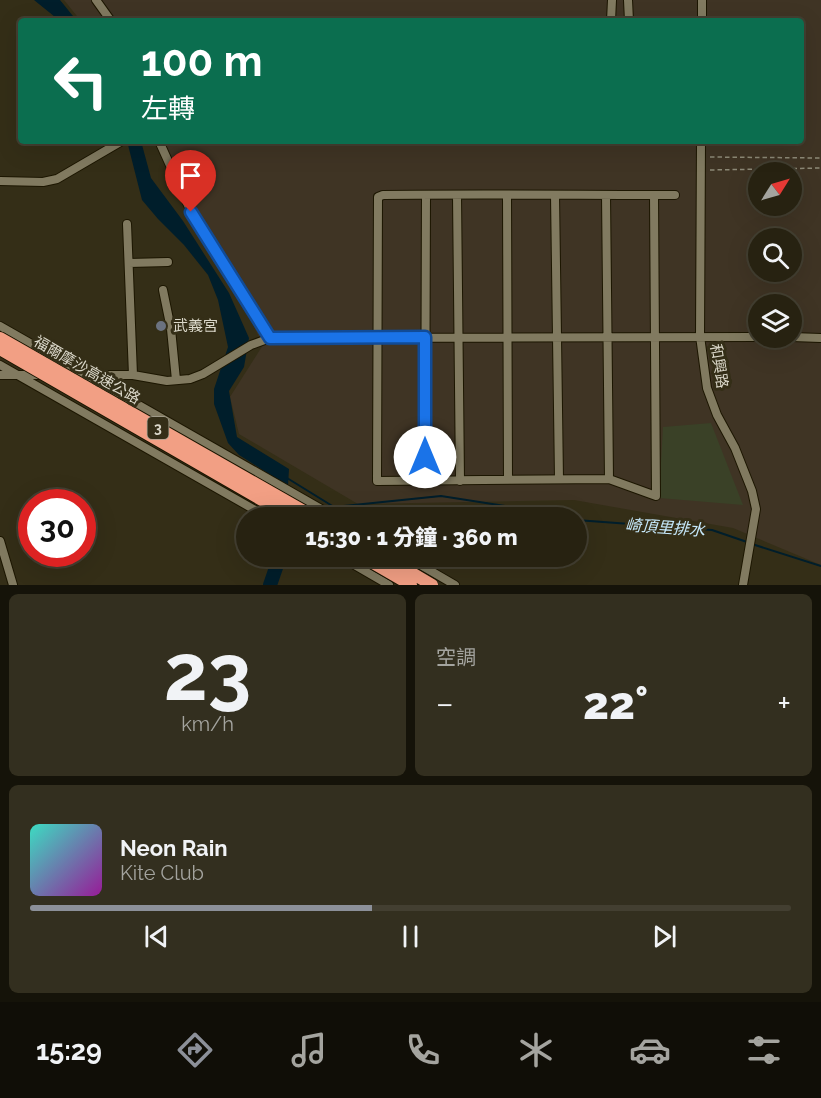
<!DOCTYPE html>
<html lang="zh-TW">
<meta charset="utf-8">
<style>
:root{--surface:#272211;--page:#332f1f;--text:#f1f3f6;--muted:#a4a49f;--line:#433f31;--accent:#8c9099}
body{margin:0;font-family:Raleway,"Noto Sans TC",sans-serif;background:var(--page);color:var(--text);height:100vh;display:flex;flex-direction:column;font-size:22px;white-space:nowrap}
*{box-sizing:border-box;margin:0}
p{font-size:20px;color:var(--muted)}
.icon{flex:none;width:33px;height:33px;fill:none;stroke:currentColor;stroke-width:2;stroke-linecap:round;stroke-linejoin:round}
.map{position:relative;height:585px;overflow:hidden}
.details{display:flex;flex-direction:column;gap:9px;padding:9px;background:#151309;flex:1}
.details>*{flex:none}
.banner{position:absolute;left:18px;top:18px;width:786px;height:126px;border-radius:6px;box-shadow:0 6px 24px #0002,0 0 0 2px var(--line);background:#0b6e4f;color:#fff;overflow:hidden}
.needle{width:39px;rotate:53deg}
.fabs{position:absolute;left:748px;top:162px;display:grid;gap:12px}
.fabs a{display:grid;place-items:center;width:54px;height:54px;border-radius:50%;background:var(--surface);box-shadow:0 6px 24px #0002,0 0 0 2px var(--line);font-size:30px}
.speed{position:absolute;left:18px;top:489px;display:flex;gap:12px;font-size:30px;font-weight:700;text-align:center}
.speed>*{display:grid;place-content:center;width:78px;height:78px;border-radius:50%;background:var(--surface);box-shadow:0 6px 24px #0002,0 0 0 2px var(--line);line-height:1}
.speed .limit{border:9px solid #d22;background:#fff;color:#111}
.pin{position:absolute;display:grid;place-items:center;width:51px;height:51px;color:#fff;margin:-62px -26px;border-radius:50% 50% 50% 0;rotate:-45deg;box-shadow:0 0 6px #0007}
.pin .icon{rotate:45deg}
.me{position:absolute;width:66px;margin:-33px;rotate:0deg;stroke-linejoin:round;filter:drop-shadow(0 0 4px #0008)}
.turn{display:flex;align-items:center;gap:21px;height:126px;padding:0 24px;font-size:27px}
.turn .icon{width:78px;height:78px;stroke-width:2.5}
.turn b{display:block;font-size:42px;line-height:51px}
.big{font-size:45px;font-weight:800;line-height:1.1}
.details .widget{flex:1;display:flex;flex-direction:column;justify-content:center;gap:9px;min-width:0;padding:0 21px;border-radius:9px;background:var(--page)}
.details .dial{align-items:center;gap:0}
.dial b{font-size:78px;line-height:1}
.song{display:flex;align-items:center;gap:18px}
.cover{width:72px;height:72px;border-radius:9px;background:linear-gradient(135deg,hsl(170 70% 55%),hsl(300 70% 35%))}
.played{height:6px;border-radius:3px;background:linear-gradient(90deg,var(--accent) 45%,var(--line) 45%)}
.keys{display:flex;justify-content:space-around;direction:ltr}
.heat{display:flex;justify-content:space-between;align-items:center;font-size:33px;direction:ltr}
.details .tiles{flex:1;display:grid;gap:9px;grid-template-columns:1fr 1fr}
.widget:last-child{grid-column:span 2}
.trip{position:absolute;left:236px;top:507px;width:351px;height:60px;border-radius:30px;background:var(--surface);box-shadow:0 6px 24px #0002,0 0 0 2px var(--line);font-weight:800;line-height:60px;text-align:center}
.tabs{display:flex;height:96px;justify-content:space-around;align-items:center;background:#100e07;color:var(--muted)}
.tabs .icon{width:42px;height:42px}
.tabs .active{color:var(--accent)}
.tabs b{font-size:27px;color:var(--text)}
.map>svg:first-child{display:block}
.industrial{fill:#3f3424;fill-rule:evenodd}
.green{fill:#3a4127}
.water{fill:#001e2b}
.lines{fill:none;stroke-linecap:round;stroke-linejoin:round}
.stream{stroke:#001e2b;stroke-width:2}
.river{stroke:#001e2b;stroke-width:14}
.minor-casing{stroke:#1c1601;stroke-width:10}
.path{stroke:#8d8977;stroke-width:1.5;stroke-dasharray:4.5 3;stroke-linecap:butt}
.minor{stroke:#817a60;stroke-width:8}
.highway-bridge-casing{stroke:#1c1601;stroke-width:14;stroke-linecap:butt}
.highway-bridge{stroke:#f29f84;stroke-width:12}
.route-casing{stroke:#114b97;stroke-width:15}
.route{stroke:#1a73e8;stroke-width:10}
.worship-dot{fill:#6b7280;stroke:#342e17;stroke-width:2}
.labels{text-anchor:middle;stroke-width:6;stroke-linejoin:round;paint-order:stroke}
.shield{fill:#342e17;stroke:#a8a494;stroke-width:1.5}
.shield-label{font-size:14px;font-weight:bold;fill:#dad7c9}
.poi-label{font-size:15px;fill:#dad7c9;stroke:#342e17;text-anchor:start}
.street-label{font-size:15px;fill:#dad7c9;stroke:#342e17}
.water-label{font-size:16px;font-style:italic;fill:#c6e9fc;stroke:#342e17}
</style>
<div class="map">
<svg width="821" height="585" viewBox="0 0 821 585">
<rect width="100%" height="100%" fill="#342e17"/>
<path class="industrial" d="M64,0H821V565L733,528L574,500L358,504L239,434L230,397L263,345L163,141H801V21H81ZM759,172H792V206H759ZM759,238H792V272H759ZM759,304H792V338H759Z"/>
<path class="green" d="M711,423L743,505L659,498L663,427Z"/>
<path class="water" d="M34,0H60L77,21H60Z
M127,141H141L151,178L183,221L229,293L249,338L244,367L229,391L237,437L289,469L288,486L239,455L228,443L214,404V389L228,347L218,300L208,275L184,245L158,219L142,200Z"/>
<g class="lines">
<path class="stream" d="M287,478L334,507L441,496L518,508L559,518
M576,520L712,530L747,542
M752,544L821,566"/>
<path class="river" d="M270,585L280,556"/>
<defs>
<path id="minor" d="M96,0L111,21
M628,0L629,21
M611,21L612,0
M702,21V0
M159,141L197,225L270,338
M701,141L700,336L707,388L717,415L735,448L752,491L756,509L743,585
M0,181L43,182L57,179L122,141
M457,195L460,481
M507,195L508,478
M555,195L559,479
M606,195L609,479
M654,195L656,496L609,479L377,481L378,197L383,195C481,194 578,195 675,195
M127,224L133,375
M129,263L168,262
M163,290L171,329L176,380
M0,326L337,518
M792,337L821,338
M0,365L269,518
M0,375H41
M66,375H133L167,381L190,379L203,374L251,345L270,338L759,337
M425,481L426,195
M0,541L13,585
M339,556L389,585
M405,556L455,585"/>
</defs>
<use href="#minor" class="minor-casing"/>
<path class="path" d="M710,157L821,158
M710,170L821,168"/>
<use href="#minor" class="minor"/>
<defs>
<path id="highway-bridge" d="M0,338L316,518
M0,349L293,518
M361,556L411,585
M383,556L432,585"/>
</defs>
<use href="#highway-bridge" class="highway-bridge-casing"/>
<use href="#highway-bridge" class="highway-bridge"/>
</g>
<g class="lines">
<defs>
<path id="route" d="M191,212L270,338L425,337V457"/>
</defs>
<use href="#route" class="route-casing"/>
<use href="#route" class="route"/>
</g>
<circle class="worship-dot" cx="161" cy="326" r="6"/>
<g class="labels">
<rect class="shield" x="147.5" y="417" width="21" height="22" rx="4.5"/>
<g class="shield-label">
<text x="158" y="433">3</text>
</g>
<g class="poi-label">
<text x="173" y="331">武義宮</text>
</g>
<g class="street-label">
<text transform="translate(719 366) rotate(81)" y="5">和興路</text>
<text transform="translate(87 370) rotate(30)" y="5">福爾摩沙高速公路</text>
</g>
<g class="water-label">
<text transform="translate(665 527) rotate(4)" y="6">崎頂里排水</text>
</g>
</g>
</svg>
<div class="fabs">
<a><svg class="needle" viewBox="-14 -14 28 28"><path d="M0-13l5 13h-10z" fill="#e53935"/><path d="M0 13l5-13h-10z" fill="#a4a49f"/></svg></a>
<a><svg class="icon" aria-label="search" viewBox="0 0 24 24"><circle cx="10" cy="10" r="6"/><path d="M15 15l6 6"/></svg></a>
<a><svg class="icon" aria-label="layers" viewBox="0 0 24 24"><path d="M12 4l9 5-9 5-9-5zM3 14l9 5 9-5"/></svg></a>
</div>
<div class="speed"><div class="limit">30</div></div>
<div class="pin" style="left:191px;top:212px;background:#d93025"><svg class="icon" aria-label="arrive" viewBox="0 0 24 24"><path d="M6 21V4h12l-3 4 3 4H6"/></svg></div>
<svg class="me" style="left:425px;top:457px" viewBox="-20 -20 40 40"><circle r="19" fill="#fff"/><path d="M0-13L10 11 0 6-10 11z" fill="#1a73e8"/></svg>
<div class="trip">15:30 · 1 分鐘 · 360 m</div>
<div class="banner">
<div class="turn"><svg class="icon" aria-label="left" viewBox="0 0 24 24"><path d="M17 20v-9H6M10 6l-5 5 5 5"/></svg><div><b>100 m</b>左轉</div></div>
</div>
</div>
<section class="details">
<div class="tiles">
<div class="widget dial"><b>23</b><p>km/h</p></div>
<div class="widget"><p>空調</p>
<div class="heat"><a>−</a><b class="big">22°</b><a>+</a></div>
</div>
<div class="widget">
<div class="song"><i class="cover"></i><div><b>Neon Rain</b><p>Kite Club</p></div></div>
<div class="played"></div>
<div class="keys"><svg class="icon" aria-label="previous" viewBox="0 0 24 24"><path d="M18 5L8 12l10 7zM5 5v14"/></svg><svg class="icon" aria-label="pause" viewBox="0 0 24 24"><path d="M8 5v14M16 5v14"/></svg><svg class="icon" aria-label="next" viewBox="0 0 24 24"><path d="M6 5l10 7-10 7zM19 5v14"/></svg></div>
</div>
</div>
</section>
<nav class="tabs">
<b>15:29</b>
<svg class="icon active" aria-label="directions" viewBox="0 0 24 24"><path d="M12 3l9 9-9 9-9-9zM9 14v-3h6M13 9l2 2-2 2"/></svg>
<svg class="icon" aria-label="music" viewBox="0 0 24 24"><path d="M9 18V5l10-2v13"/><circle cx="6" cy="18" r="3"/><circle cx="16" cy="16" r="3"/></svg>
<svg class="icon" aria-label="phone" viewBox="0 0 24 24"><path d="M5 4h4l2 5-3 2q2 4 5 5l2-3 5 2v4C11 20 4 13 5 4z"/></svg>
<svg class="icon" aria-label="climate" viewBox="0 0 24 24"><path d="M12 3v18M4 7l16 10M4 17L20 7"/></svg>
<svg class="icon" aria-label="car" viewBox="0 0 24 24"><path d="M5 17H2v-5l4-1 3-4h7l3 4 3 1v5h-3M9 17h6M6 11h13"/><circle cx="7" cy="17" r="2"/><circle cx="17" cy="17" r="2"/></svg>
<svg class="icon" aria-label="filters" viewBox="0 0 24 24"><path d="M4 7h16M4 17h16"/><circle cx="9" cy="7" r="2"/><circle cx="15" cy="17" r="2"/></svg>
</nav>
